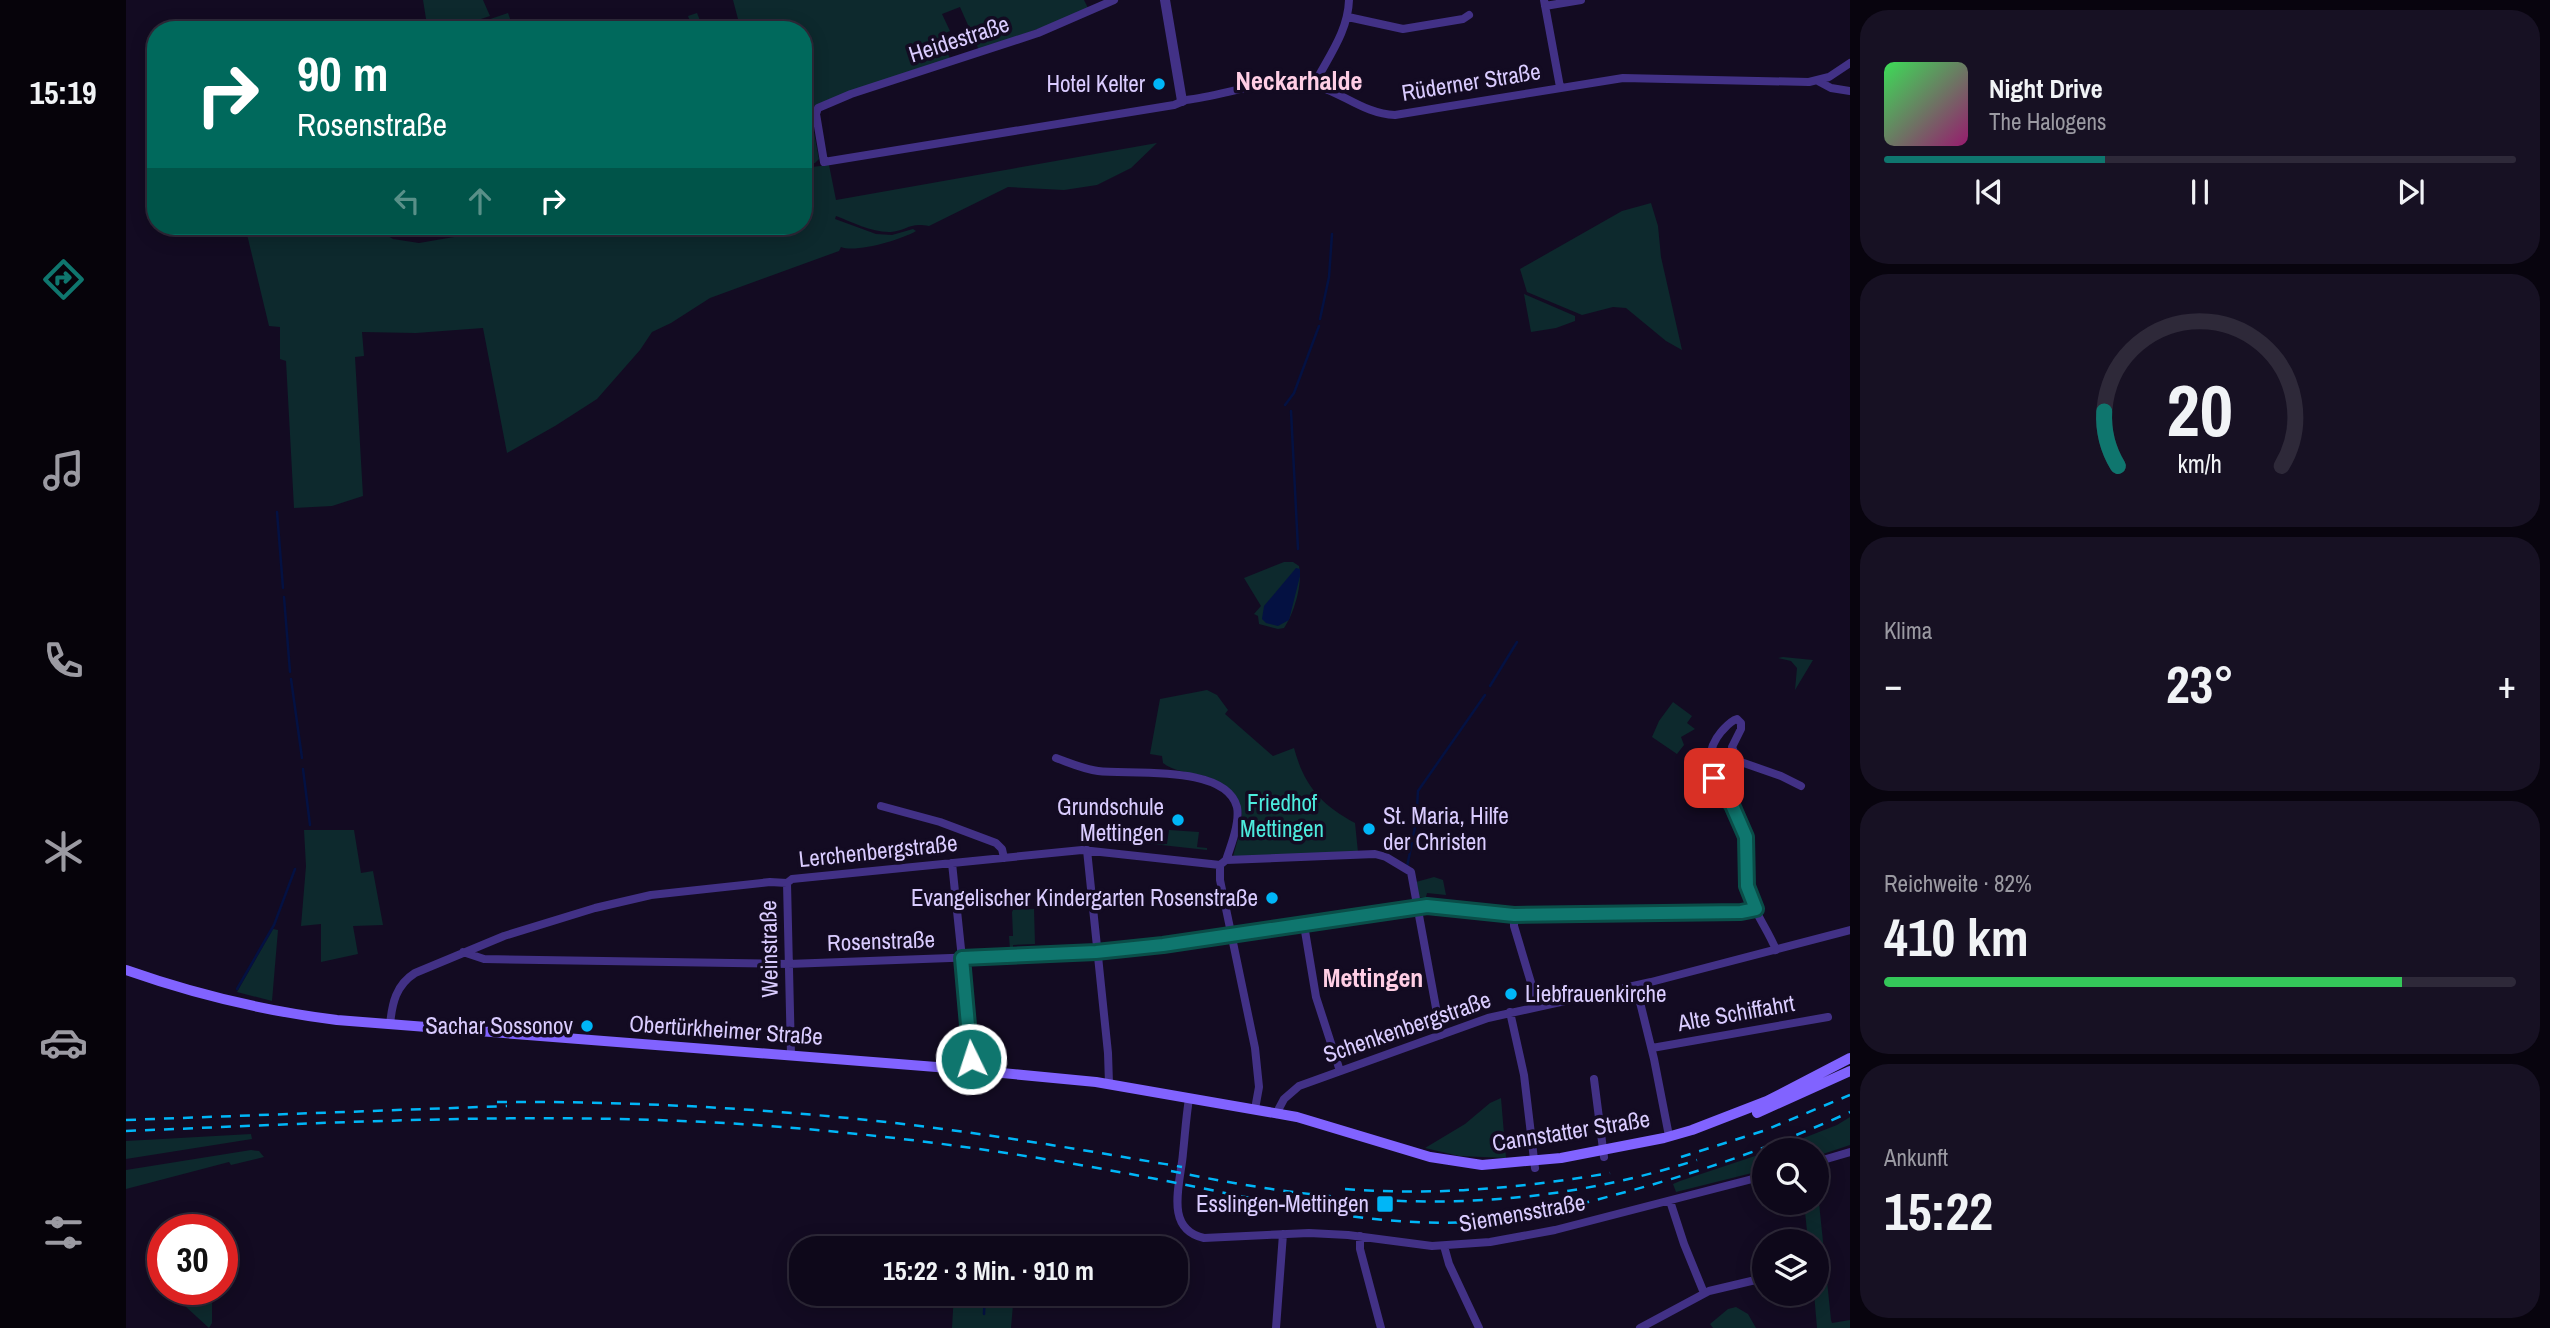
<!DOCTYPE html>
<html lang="de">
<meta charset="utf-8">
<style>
:root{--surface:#0e081a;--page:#171123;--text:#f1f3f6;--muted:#9b9aa2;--line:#2e2939;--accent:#0f766e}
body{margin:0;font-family:"Archivo Narrow",sans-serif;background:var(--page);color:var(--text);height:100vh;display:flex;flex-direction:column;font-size:26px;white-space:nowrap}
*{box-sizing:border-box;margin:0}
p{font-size:23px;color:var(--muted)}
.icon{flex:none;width:38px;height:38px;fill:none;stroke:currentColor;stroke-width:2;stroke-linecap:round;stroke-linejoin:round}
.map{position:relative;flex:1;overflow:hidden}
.sheet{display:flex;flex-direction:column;gap:10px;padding:10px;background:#08040e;width:700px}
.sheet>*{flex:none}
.top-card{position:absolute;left:21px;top:21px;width:665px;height:214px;border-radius:28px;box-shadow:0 4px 18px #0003,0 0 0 2px var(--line);background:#00695c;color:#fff;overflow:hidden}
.fabs{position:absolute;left:1626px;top:1138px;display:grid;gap:14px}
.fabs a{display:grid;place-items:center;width:77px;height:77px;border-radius:50%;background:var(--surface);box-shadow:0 4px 18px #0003,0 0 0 2px var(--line);font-size:35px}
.speed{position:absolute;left:21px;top:1214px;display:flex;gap:14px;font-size:35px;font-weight:700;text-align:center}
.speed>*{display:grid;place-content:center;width:91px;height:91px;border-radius:50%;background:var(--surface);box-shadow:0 4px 18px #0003,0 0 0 2px var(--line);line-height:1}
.speed .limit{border:10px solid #d22;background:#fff;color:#111}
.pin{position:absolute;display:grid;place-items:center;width:60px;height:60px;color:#fff;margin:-30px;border-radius:14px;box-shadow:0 4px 10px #0006}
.me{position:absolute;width:77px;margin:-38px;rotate:356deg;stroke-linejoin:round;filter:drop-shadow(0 0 5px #0008)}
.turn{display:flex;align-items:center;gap:24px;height:147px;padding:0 35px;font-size:32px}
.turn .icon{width:91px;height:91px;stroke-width:2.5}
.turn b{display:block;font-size:49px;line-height:60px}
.lanes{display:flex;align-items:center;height:66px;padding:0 35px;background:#0003;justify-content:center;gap:35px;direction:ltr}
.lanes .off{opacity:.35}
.big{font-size:52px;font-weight:700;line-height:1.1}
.sheet .card{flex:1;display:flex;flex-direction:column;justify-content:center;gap:10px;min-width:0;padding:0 24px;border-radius:28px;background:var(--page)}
.sheet .dial{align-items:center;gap:0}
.dial svg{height:182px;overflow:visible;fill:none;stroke:var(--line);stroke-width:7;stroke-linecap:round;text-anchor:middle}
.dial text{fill:var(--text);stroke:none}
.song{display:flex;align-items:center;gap:21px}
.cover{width:84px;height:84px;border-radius:10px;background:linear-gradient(135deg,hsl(130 70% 55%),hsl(320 70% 35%))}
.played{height:7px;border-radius:4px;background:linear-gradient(90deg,var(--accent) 35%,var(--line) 35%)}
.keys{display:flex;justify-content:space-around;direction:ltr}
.heat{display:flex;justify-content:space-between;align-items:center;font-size:38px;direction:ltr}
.charge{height:10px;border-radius:5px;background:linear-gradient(90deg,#34c759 82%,var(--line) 0)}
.trip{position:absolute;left:663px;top:1236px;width:399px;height:70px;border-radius:28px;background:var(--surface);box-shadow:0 4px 18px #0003,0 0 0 2px var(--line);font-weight:700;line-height:70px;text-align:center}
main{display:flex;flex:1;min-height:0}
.menu{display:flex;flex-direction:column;width:126px;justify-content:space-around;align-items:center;background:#06030a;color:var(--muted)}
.menu .icon{width:49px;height:49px}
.menu .on{color:var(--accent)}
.menu b{font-size:32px;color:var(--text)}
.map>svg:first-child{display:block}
.green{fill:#0d292d}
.water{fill:#041142}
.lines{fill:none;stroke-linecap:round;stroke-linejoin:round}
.stream{stroke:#041142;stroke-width:2.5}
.minor{stroke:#423186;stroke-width:8}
.tertiary{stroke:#423186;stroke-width:10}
.secondary{stroke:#8163ff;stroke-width:10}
.rail{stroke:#00b6f7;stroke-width:2.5;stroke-dasharray:10 9;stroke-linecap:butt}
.route-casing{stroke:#0a4d48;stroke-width:18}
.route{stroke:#0f766e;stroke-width:12}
.poi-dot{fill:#00b6f7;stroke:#130b22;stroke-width:2.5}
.labels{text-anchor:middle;stroke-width:7;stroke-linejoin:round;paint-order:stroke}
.street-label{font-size:23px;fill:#daccff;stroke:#130b22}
.poi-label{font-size:23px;fill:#daccff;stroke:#130b22;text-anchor:end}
.park-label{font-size:23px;fill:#4cebdd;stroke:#130b22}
.quarter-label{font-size:26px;font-weight:bold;fill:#ffcee5;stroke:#130b22}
</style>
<main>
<nav class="menu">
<b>15:19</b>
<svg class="icon on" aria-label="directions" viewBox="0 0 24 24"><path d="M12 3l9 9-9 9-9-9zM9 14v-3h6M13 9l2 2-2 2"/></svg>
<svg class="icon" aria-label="music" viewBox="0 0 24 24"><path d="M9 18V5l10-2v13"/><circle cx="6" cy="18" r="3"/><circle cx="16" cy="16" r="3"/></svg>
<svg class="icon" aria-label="phone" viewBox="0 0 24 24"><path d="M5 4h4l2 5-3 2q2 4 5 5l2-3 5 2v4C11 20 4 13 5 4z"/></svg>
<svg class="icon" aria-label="climate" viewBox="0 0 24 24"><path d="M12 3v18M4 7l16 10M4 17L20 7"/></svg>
<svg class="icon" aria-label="car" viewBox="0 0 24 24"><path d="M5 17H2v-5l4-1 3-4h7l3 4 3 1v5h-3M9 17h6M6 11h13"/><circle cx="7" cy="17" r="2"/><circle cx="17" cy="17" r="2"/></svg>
<svg class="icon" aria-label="filters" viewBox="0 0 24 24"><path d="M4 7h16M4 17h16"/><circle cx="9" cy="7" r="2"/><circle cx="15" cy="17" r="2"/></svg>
</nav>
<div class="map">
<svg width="1724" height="1328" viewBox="0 0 1724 1328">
<rect width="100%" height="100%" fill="#130b22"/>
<path class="green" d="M297,0H357L364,16L325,29L304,30L301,25Z
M607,0H958L962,8L931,22L853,50L834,7L816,14L824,31L815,35L824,59L690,106L677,114V30H567L562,16L571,13L577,28L612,19Z
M382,13L388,30H332Z
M685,116L693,159L689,163L677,165V118Z
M1031,143L1005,168L971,185L938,190L882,187L803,226C783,222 782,230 765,232C747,233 726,222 710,216L709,219L750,234L766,235L787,229L790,231C775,240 730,253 715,247L713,251L584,298L545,323L526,332L514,350L471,399L429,426L381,453L357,328L290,333L236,332L238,356L229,357L237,496L206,506L168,508L160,361L154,359V327L143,326L119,226H245L267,239L293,243L328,237L355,226H677V168L703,165L710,200Z
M1525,203L1532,226L1535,257L1556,350L1540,341L1500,308L1487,307L1456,315L1401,292L1394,269L1496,211Z
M1398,294L1449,316V321L1430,328L1405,332Z
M1158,562H1167L1173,566C1177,583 1168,614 1158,628L1152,629L1133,624L1132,616L1128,614L1135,606L1118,578Z
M1657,657L1687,660L1669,690L1671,668L1665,661L1652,658Z
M1081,690L1091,695L1102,710L1099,714L1147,756L1168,748C1178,785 1194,804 1229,823L1232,852L1107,857C1114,828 1127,807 1098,787C1089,780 1085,777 1074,775C1061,772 1047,771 1037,763L1036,756L1024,754L1034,699Z
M1547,702L1566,716L1561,723L1569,729L1555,737L1558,745L1551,754L1526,737L1533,721Z
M178,830H228L235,873L247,871L257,925L227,926L232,954L195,962V924L175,926L180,866Z
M1043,830L1073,832L1071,847L1081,848V850L1017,843V841L1041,844Z
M1308,877L1317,880L1320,895L1301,893L1300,897H1292L1290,882Z
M908,909L909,944L887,945V949H884L883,936H887L886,912L887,910Z
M147,929L152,930L146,1001L111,992Z
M1375,1098L1380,1158L1333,1156L1299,1148L1339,1124L1364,1103Z
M1724,1117V1145L1691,1156L1690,1150H1647L1711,1125Z
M125,1134L126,1139L0,1159V1141Z
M125,1150L133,1151L138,1157L105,1165L103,1162L0,1189V1170Z
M1638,1153V1170L1550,1192L1547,1184L1554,1181Z
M1691,1183L1705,1320L1706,1323L1724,1320V1328H1691L1688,1293H1690V1241H1682L1678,1202H1690Z
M828,1293H888L885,1328H826Z
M65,1296L80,1297L86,1302V1323L83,1328L59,1306V1300Z
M1610,1307L1622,1314L1630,1328H1587L1584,1324L1602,1309Z"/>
<path class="water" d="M1170,568L1174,569V576L1163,620L1152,626L1140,623L1136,619L1138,606Z"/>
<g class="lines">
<path class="stream" d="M1194,319L1203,277L1206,234
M1159,405L1168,393L1193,326
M1165,411L1172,549
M151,512L157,588
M158,597L164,672
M165,679L176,758
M1364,686L1391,642
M177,769L184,825
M1281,867L1290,822L1292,791L1359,695
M111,989L148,925L169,869
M858,1314L859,1293"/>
<path class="minor" d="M988,0L912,33L725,94L692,108L690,114L698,162L1048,105L1060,100C1101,95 1143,77 1183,84C1213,89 1236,114 1269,115L1497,78L1683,82L1703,77L1724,63
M1418,0L1434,87
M1419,6L1455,0
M1222,17L1277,29L1337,19L1343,15
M1692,81L1705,88L1724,91
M1188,85C1202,57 1222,32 1223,0
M930,758C944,763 957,769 972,771C1005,775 1100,764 1111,807C1114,822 1105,846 1100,860
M755,806L814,822L870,843L876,849L878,858
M961,850L982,1053L983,1084
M826,863L844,1035V1070
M1094,865L1100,860L1249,854L1260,857L1285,872L1315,1035
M1094,865V880L1129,1048L1133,1087L1129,1109
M661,883L665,1055
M1388,915V926L1412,1006
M1178,925L1190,997L1214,1071
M1650,950C1642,929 1625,909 1621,886C1619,871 1624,854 1621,838C1613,801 1563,770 1595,732C1600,727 1604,721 1611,719L1615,723V729L1606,747L1612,761L1655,776L1675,786
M337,952L358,959L662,964L959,953L1106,937L1301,906L1388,915L1615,912L1630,909
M1510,986L1528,1059L1543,1136
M1384,1012L1398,1075L1409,1168
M264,1025C266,1003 270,985 289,973L378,936L469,908L525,895L644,882L661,883L666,879L956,850L1094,865
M1526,1048L1702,1017
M1468,1079L1478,1157
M1063,1099C1060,1117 1059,1135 1057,1153C1055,1182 1037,1229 1078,1238L1183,1233L1222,1235L1306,1246L1364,1242L1429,1230L1638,1176
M1150,1114L1158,1099L1173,1086L1362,1018L1525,982L1724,930
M1690,1162L1724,1152
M1544,1201L1558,1244L1578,1293
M1234,1236V1249L1255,1328
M1318,1246L1323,1264L1353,1328
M1150,1328L1157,1234
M1514,1328L1583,1291L1638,1278"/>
<path class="tertiary" d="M1039,0L1056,101"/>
<path class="secondary" d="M0,970C68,994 139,1011 211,1020L823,1068L970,1082L1171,1117L1304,1157L1356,1165L1435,1158L1538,1138L1566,1130L1641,1101L1724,1058
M1631,1113L1724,1071"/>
<path class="rail" d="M371,1102C512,1101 654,1109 794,1126C882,1137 969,1152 1056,1167
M0,1120L381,1106
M0,1131C223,1122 445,1109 668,1128C788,1138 906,1155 1025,1178C1132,1198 1235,1228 1346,1222C1395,1219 1445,1207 1492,1194C1572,1173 1649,1146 1724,1112
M1555,1157L1637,1131L1724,1095
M1045,1171C1228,1209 1390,1218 1571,1160
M1219,1189C1308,1196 1396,1188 1484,1173"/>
</g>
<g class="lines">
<defs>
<path id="route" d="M845,1059L836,958L970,952L1037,945L1301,906L1388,915L1615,912L1630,909L1621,886L1620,837L1606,805L1588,778"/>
</defs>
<use href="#route" class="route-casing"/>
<use href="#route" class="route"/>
</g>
<g class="poi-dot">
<circle cx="1033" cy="84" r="7"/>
<circle cx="1052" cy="820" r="7"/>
<circle cx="1243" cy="829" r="7"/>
<circle cx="1146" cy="898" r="7"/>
<circle cx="1385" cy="994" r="7"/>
<circle cx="461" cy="1026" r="7"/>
<rect x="1250" y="1195" width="18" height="18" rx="3.5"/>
</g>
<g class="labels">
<g class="street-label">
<text transform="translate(833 39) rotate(-18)" y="8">Heidestraße</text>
<text transform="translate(1345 82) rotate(-9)" y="8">Rüderner Straße</text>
<text transform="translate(752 851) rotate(-6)" y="8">Lerchenbergstraße</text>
<text transform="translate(755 941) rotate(-2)" y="8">Rosenstraße</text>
<text transform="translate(643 949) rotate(-91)" y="8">Weinstraße</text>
<text transform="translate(1610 1013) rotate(-10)" y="8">Alte Schiffahrt</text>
<text transform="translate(1281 1027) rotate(-19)" y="8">Schenkenbergstraße</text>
<text transform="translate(600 1030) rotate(4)" y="8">Obertürkheimer Straße</text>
<text transform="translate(1445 1131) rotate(-9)" y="8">Cannstatter Straße</text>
<text transform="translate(1396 1213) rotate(-10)" y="8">Siemensstraße</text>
</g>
<g class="poi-label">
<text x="1019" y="92">Hotel Kelter</text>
<text x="1038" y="815">Grundschule<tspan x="1038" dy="26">Mettingen</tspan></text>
<text x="1257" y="824" text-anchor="start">St. Maria, Hilfe<tspan x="1257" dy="26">der Christen</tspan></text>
<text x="1132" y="906">Evangelischer Kindergarten Rosenstraße</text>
<text x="1399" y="1002" text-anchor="start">Liebfrauenkirche</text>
<text x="447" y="1034">Sachar Sossonov</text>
<text x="1243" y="1212">Esslingen-Mettingen</text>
</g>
<g class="park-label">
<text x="1156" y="811">Friedhof<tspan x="1156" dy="26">Mettingen</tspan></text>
</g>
<g class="quarter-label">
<text x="1173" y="90">Neckarhalde</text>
<text x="1247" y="987">Mettingen</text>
</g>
</g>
</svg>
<div class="fabs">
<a><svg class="icon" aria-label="search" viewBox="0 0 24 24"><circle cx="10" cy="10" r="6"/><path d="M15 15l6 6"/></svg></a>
<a><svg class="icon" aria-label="layers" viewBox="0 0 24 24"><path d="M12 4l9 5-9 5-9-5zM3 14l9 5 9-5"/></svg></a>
</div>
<div class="speed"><div class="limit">30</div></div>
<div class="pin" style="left:1588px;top:778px;background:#d93025"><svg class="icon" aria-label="arrive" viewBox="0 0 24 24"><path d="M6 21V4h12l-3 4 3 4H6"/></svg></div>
<svg class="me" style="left:845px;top:1059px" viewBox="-20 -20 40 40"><circle r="17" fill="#0f766e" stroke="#fff" stroke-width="3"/><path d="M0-11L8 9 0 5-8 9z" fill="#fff"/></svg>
<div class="trip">15:22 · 3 Min. · 910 m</div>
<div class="top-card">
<div class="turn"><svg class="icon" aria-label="right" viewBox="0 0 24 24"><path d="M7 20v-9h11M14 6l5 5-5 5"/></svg><div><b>90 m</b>Rosenstraße</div></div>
<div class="lanes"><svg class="icon off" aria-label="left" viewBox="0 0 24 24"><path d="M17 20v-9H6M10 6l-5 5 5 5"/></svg><svg class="icon off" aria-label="ahead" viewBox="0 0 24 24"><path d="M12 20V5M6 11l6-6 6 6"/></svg><svg class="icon" aria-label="right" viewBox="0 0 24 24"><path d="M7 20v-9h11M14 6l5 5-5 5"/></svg></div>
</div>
</div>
<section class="sheet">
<div class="card">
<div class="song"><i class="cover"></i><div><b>Night Drive</b><p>The Halogens</p></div></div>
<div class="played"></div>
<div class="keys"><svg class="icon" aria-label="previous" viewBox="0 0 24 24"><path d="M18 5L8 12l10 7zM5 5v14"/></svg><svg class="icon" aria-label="pause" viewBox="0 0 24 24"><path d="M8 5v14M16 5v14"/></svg><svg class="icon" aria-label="next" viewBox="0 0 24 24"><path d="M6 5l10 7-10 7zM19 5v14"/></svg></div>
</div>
<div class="card dial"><svg viewBox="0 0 100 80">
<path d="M14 69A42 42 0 1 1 86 69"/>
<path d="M14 69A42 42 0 0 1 8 45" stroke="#0f766e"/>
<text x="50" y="56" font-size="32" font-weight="700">20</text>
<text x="50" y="72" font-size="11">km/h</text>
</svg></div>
<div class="card"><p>Klima</p>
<div class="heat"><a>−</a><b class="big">23°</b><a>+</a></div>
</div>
<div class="card"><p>Reichweite · 82%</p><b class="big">410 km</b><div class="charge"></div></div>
<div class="card"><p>Ankunft</p><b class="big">15:22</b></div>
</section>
</main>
